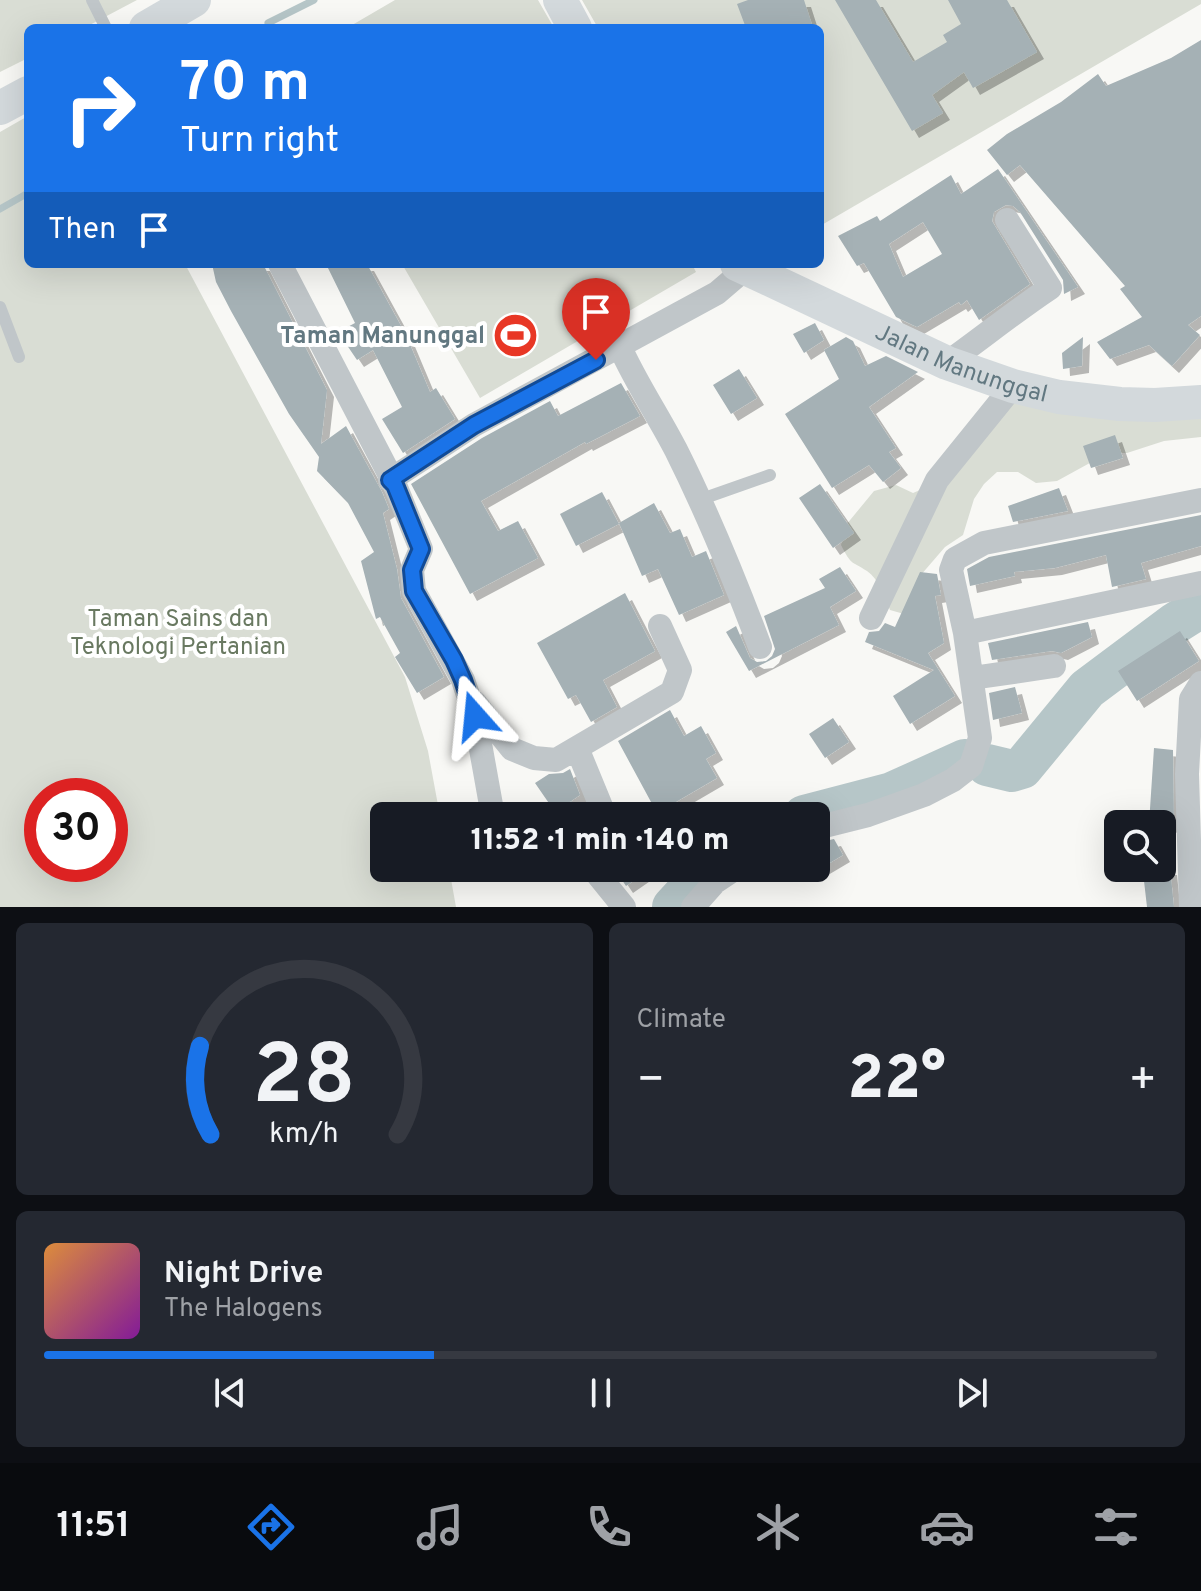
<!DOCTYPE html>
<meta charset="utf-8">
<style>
:root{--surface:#171b24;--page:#242831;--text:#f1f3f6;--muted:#9ea1a6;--line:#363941;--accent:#1a73e8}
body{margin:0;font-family:Overpass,sans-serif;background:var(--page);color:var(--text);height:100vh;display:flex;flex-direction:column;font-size:30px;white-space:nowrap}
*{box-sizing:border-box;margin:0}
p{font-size:26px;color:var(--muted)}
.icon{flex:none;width:44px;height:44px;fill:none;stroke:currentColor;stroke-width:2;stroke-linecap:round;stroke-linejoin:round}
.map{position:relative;height:907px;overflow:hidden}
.side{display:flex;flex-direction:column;gap:16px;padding:16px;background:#0d0f14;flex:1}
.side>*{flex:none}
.guide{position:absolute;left:24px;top:24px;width:800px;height:244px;border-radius:12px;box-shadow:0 8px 32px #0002;background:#1a73e8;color:#fff;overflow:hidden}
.controls{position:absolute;left:1104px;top:810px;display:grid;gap:16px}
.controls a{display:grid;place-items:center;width:72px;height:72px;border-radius:12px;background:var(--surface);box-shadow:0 8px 32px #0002;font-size:40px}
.speed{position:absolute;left:24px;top:778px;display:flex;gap:16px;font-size:40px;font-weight:700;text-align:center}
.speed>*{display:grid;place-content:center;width:104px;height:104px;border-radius:50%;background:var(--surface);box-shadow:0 8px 32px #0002;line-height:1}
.speed .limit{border:12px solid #d22;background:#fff;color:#111}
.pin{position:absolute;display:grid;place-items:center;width:68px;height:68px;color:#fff;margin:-82px -34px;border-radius:50% 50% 50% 0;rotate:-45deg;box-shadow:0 0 8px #0007}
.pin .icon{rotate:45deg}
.me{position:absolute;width:88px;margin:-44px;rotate:342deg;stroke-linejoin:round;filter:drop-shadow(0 0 6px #0008)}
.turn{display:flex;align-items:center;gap:28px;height:168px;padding:0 24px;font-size:36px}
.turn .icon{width:104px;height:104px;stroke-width:2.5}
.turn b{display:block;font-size:56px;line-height:68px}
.then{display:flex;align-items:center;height:76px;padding:0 24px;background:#0003;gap:16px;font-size:30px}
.big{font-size:60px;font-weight:800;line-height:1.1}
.side .tile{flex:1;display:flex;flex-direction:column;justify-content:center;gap:12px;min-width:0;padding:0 28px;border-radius:12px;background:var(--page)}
.side .dial{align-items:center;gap:0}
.dial svg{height:208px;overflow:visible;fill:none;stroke:var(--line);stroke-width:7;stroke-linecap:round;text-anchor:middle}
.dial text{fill:var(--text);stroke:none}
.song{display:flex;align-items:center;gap:24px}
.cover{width:96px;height:96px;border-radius:12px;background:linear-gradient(135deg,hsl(30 70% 55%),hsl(290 70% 35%))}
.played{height:8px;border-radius:4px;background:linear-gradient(90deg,var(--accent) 35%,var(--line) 35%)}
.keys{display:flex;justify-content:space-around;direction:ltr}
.heat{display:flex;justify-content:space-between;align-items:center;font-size:44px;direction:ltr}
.side .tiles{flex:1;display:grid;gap:16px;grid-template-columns:1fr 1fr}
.tile:last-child{grid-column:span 2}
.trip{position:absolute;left:370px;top:802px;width:460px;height:80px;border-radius:12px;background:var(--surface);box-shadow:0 8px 32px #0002;font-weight:800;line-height:80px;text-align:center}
.tabs{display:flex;height:128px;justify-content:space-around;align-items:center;background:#090b0e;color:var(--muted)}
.tabs .icon{width:56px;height:56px}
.tabs .on{color:var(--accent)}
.tabs b{font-size:36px;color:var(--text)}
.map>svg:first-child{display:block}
.green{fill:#d9ddd4;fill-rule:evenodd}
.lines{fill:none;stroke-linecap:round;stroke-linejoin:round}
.stream{stroke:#b6c6c8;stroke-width:7}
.river{stroke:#b6c6c8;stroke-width:42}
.building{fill:#a5b1b5;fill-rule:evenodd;filter:url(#shadow)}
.lane{stroke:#c0c6c9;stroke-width:12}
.street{stroke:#c0c6c9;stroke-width:24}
.secondary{stroke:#d3d9dc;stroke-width:34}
.route-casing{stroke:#114b97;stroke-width:20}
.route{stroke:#1a73e8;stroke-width:14}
.labels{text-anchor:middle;stroke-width:8;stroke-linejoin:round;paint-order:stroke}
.poi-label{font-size:24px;font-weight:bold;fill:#627881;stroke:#fff;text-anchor:end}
.street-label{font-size:24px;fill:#627881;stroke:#fff}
.park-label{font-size:24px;fill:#697961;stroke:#fff}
</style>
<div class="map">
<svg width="1201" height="907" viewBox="0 0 1201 907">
<defs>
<filter id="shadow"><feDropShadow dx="7" dy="7" stdDeviation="0" flood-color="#0004"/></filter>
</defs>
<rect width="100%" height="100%" fill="#f8f8f5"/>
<path class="green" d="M0,0H137L84,28H28V58L0,72Z
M395,0H538L554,28H347Z
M582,0H1201V4L820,226V28H598Z
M28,116V264H185L405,677L428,751L440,816H384V868H449L456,907H0V132ZM42,796H110V864H42Z
M402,264H692L696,272L480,398Z
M1007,392L1201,409V437L1164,441L1127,453H1108L1057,481L1036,483L1018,472H997L984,484L974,499L963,535L945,547L920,576L911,616L890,610C885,598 879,579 867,571C850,560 852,566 841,545L846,525L874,491L896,485L913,493L934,484Z"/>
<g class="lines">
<path class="stream" d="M268,23L314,0
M0,209L28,193"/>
<path class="river" d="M987,765L1012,771L1022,768L1087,689L1174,624L1201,607
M804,816L892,793L965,760
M673,907L709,868"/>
</g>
<path class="building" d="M748,0H804L813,28H746L737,4Z
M835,0H876L913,62L947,42L943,35L961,24L948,0H1007L1037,52L973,88L964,72L932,95L943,113L912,131Z
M1201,40V316L1188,325L1200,335L1172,366L1149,345L1110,359L1097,342L1142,317L1120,289L1125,286L1020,165L1007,175L987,150L1007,134L1061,102L1098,74L1106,86L1171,58Z
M998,169L1078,287L1064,294L1063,280L1020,212L1013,206L1006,205L994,212L992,221L1030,284L979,320L967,300L961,305L959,302L917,327L896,317L864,263L857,266L838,236L877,216L880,221L951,175L961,194ZM923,222L942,254L903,277L889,244Z
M212,264H263L327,390L321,444L346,426L382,492L389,509L383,513L397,569L401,598L444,677L417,693L395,657L400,653L380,617L376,619L361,561L374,552L348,503L317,471L319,457L289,414L231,311L216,282Z
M326,264H367L406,335L430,392L436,388L455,419L403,453L382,419L402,407L373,350L357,360L338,332L355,323Z
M815,323L824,340L804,353L793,334Z
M846,337L853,341L865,366L886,356L918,372L869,407L896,448L889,452L901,468L883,482L869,465L832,488L785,414L839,379L824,350Z
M1083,337L1082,366L1063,369L1062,353Z
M739,369L757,398L731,414L713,385Z
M621,383L640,416L586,444L585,442L481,501L498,531L518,521L538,558L470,594L411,484L482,438L550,401L558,416Z
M1115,435L1123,458L1091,468L1083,446Z
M820,484L854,533L833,548L799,498Z
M1059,488L1068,511L1013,522L1008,506Z
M602,492L619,524L576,546L560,514Z
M654,503L670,533L680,529L692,557L706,551L724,595L679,615L658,569L642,576L619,523Z
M1201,515V546L1141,563L1146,579L1112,587L1106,555L1055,568L1014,572L1015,576L970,586L967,569L989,557Z
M840,567L856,591L830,607L839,625L749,671L726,632L736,626L750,658L757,662L766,661L772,656L775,649L764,616L825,588L819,579Z
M920,572L937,574L941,595L935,596L944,643L928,653L955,696L910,724L893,696L934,670L865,642L869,632L879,631L885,623L895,627Z
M625,593L655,651L603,680L617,707L591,722L576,695L568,699L537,643Z
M1088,622L1092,637L1061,653L1052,651L992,660L988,643Z
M1180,631L1199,661L1137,701L1118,671Z
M1015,687L1022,713L993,720L989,693Z
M670,710L684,736L701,726L716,753L706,759L717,778L657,813L618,741Z
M833,718L849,742L825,758L809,734Z
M1154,748L1173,750L1174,826L1149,824Z
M570,769L580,795L555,812L535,783L549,774L563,773Z
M834,839L843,855L816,871V843Z
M614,868H652L626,886Z
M1149,868H1170L1174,907H1147L1144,881L1149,880Z"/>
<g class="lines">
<path class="lane" d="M92,0L106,28
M0,307L19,357
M699,500L770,475"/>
<path class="street" d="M280,264L395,485L421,549L412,570L414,591L463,680L475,716L493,816
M620,347C636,383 658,415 676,450C708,514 735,580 760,647
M947,363C982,338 1014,312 1050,288L1007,220
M390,480L474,425L717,293L745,269
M871,618L937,480L1013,386
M965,633L1201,583
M972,678L1054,666
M475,703L512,749L534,758L556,760L672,692L680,670L660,626
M577,748L605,816
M816,828L868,815L924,795L953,780L971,766L980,738L965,633L951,570L955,559L984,543L1201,500
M599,868L598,875L624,907
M693,907L715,882L736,868
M1191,907L1187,774L1191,699L1201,683"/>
<g class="secondary">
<path d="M560,0L575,28"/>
<path d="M146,28L194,0"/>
<path d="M0,108L28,93"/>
<path id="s1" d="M737,264L947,363L1013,386L1059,397L1120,404L1155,405L1201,402"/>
</g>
</g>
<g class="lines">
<defs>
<path id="route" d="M475,716L463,680L454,660L414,591L412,570L421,549L395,485L390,480L474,425L596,360"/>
</defs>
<use href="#route" class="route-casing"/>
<use href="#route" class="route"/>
</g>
<defs>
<symbol id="stadium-disc" viewBox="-11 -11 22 22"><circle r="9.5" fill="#e83725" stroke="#fff"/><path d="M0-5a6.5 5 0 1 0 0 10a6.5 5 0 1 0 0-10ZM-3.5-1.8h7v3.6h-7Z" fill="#fff"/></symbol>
</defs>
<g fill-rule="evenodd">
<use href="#stadium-disc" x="490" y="310" width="51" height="51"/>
</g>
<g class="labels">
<g class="poi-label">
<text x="485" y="343">Taman Manunggal</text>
</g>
<g class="street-label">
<text dy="8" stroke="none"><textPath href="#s1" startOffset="246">Jalan Manunggal</textPath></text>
</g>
<g class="park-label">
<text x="178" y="626">Taman Sains dan<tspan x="178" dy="28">Teknologi Pertanian</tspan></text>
</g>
</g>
</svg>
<div class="controls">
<a><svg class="icon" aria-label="search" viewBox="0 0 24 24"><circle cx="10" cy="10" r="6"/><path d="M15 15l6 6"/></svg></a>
</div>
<div class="speed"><div class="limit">30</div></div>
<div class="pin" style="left:596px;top:360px;background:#d93025"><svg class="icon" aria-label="arrive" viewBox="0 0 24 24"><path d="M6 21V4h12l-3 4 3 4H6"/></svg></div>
<svg class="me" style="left:475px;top:716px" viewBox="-20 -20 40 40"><path d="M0-17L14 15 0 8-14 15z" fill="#1a73e8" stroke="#fff" stroke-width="4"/></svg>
<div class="trip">11:52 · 1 min · 140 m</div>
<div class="guide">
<div class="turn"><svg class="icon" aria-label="right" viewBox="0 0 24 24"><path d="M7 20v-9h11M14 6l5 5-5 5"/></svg><div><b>70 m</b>Turn right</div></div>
<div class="then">Then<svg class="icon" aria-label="arrive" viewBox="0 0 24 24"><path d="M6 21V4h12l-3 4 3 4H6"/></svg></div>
</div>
</div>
<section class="side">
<div class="tiles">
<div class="tile dial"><svg viewBox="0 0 100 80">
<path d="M14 69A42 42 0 1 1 86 69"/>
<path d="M14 69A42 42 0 0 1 10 35" stroke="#1a73e8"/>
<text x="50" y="56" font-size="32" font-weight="700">28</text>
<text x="50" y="72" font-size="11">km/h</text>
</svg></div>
<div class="tile"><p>Climate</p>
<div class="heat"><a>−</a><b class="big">22°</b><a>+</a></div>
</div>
<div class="tile">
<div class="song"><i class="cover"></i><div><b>Night Drive</b><p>The Halogens</p></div></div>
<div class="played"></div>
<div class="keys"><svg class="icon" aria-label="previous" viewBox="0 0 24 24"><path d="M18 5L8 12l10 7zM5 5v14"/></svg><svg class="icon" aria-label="pause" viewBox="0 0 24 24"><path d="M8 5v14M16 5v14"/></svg><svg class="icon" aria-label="next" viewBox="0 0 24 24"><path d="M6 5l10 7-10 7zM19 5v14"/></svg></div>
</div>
</div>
</section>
<nav class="tabs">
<b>11:51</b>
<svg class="icon on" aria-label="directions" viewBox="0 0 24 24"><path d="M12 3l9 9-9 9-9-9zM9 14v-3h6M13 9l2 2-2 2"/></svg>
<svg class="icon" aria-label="music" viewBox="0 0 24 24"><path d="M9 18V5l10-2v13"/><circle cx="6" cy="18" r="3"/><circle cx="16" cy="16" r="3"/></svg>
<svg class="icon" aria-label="phone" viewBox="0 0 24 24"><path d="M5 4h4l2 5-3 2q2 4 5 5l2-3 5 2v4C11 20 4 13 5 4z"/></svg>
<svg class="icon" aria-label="climate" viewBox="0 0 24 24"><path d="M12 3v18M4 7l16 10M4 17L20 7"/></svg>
<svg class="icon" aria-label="car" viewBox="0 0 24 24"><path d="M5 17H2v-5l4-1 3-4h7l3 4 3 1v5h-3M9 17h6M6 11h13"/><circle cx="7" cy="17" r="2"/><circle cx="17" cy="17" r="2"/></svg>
<svg class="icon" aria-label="filters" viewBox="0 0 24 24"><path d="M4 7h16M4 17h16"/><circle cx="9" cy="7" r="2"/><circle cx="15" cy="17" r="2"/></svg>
</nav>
